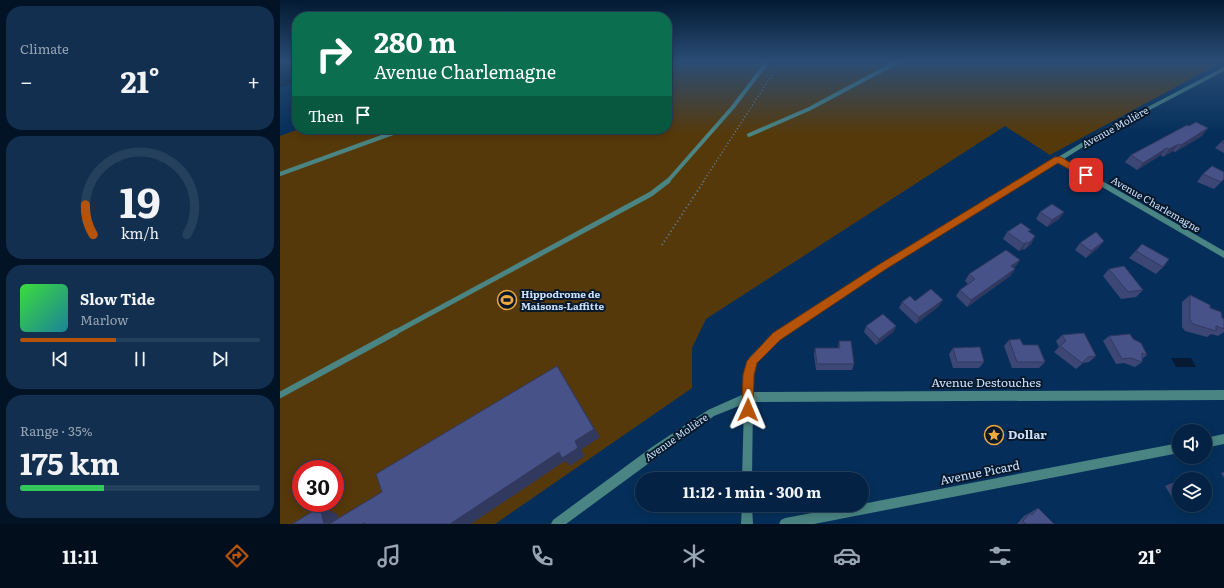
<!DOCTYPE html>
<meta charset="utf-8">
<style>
:root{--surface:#042344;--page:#122f4f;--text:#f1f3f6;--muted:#97a4b2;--line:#25405d;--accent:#b45309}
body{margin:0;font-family:Literata,serif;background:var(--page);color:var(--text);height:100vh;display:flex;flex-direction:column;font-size:15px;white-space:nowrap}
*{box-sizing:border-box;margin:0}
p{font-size:13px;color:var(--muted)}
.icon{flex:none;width:22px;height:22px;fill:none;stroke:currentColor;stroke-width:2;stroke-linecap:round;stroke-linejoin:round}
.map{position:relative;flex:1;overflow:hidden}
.details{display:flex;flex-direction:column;gap:6px;padding:6px;background:#021325;width:280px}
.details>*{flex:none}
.hud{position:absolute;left:12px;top:12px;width:380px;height:122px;border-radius:16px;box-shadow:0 2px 10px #0003,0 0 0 1px var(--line);background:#0b6e4f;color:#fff;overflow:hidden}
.fabs{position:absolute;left:892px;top:424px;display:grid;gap:8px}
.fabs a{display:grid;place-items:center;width:40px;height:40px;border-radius:50%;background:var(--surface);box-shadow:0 2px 10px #0003,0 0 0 1px var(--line);font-size:20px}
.speed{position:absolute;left:12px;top:460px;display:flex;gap:8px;font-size:20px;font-weight:700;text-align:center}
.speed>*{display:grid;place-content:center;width:52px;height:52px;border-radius:50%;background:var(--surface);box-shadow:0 2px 10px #0003,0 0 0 1px var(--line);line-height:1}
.speed .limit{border:6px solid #d22;background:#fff;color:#111}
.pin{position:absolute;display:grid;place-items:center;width:34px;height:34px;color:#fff;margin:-17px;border-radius:8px;box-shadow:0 2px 6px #0006}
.me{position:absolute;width:44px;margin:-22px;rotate:1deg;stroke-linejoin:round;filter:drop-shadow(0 0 3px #0008)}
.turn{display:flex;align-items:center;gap:14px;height:84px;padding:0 16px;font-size:18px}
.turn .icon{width:52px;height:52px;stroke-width:2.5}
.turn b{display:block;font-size:28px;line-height:34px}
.then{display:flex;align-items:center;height:38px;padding:0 16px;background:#0003;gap:8px;font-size:15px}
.big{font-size:30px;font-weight:700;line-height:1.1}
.details .tile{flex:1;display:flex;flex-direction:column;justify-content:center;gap:6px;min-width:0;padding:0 14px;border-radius:16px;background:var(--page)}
.details .dial{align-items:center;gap:0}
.dial svg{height:104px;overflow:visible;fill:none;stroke:var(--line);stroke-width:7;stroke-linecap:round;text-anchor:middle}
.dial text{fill:var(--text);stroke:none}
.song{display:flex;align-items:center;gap:12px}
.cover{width:48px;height:48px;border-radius:6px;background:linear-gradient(135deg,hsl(120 70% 55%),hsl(190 70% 35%))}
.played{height:4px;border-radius:2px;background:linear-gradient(90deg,var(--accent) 40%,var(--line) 40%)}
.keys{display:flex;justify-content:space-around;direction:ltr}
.heat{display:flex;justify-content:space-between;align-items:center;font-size:22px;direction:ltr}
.charge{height:6px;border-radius:3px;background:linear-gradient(90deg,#34c759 35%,var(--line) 0)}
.trip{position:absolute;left:355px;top:472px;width:234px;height:40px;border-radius:20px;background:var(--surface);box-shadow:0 2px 10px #0003,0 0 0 1px var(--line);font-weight:700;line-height:40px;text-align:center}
.tab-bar{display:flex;height:64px;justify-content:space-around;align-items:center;background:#020e1b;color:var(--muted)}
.tab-bar .icon{width:28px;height:28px}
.tab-bar .current{color:var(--accent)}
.tab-bar b{font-size:18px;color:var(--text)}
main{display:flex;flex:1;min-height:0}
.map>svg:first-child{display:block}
.green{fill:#56390a;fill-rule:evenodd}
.water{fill:#061b33}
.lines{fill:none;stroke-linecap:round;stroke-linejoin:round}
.path-far1{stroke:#6182a5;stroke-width:1.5;stroke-dasharray:1 2.5;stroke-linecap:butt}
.path{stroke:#6182a5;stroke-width:2;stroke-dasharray:1 3;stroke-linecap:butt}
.lane-far2{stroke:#4a8583;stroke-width:4}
.lane-far1{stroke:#4a8583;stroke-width:5}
.lane{stroke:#4a8583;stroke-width:6}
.street{fill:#4a8583;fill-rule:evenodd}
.wall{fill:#3d4775}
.shaded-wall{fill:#32395f}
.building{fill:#475288;stroke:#32395f}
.route{fill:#b45309;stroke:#753606}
.labels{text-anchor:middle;stroke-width:4;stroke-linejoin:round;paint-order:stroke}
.street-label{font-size:10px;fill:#cbe1fc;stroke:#07182b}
.poi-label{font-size:10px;font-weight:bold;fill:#cbe1fc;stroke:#07182b;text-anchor:start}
.near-street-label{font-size:12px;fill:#cbe1fc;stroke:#07182b}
.near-poi-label{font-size:12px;font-weight:bold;fill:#cbe1fc;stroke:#07182b;text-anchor:start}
</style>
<main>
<section class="details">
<div class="tile"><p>Climate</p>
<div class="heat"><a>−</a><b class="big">21°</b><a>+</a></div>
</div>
<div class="tile dial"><svg viewBox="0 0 100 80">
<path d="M14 69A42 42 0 1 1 86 69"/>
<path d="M14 69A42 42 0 0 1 8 46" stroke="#b45309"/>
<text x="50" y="56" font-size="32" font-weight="700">19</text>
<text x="50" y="72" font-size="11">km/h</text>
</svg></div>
<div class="tile">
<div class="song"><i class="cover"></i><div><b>Slow Tide</b><p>Marlow</p></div></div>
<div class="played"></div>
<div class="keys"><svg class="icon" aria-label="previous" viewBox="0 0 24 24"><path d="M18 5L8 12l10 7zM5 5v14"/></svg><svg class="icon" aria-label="pause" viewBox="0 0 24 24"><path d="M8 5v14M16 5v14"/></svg><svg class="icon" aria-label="next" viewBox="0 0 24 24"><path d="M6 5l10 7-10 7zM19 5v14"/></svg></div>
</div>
<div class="tile"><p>Range · 35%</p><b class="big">175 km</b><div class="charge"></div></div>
</section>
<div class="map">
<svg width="944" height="524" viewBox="0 0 944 524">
<rect width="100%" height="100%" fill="#052f5a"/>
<path class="green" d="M387,61H944L770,155L725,126L426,319L412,348V388L215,524H0V136L19,129H387ZM21,469H55V503H21Z"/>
<path class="water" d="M0,61H17V83L0,87Z
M891,358H911L916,367H896Z"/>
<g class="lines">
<path class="path-far1" d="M423,182L501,61"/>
<path class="path" d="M382,245L424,181"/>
<path class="lane-far2" d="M469,135L529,109L619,61
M0,174L124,129
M387,182L453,107L488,61"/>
<path class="lane-far1" d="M114,333L371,194L388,181"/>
<path class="lane" d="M0,395L116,332"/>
<path class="street" d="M944,67V71L822,135L784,159L944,251V258L779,162L606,268L499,339L476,363L474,375L473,392L944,390V400L473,402L472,479H462L464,404L434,416L380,455L286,524H271L273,520L372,447L428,410L464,394V375L469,358L493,333L600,264L818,133Z
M944,434V444L925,448V438Z
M899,443V453L534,524H499L501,520L505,518L575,505H582V504Z
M462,505H472L473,524H461Z"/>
</g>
<path class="wall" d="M922,136L895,152L893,151L883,157L881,155L857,170L845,162L851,155Z
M944,140V153L935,148L941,142Z
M923,174L944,179L934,189L917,182Z
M760,212H784L779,219L767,227L756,219Z
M727,232H749L755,236L751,244L744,250L743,249L739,251L723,239Z
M824,241L818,248L806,258L795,250L800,243Z
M862,244L883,267L876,274L849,258Z
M740,260L735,267L733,268L735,269L730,276L687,307L676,296L680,290L688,284L685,281L689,274Z
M829,269L863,290L856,297L841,299L823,276Z
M910,295L930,308L942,318L944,319V332L938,336L931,334L927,337L905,331L902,327V302Z
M635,301L659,306L636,324L619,308L622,302Z
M586,326H616L613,332L596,345L584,332Z
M782,335L816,356L809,362L803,363L796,369L774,352L779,347L776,341Z
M829,336L867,355L862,359V362L855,367L844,363L836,364L823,341Z
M729,340L765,362L759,368H732L724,346Z
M559,341L574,364L572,370H536L534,354L535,348H558Z
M673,348L704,362L699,368H673L669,354Z
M944,472V478L941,473Z
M899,480V498L893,499L885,486Z
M758,508L774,524H737L744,516Z"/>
<path class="shaded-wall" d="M928,128L922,136L895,152L901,145Z
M899,144L893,151L883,157L889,149Z
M887,148L881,155L857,170L863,163Z
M784,212L779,219L767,227L772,220Z
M755,236L751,244L744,250L749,243Z
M824,241L818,248L806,258L811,251Z
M747,242L743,249L739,251L744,244Z
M740,260L735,267L727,273L731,266Z
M735,269L730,276L687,307L691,300Z
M663,300L659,306L636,324L639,317Z
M616,326L613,332L596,345L599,339Z
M277,366L320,437L301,450L305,456L290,466L285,461L191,524H170L295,441Z
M40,507L57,514L60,524H44Z"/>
<path class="building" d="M916,122L928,128L901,145L899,144L889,149L887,148L863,163L851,155L907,125L909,126Z
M944,140V143L941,142Z
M932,166L944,172V179L941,182L923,174Z
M772,204L784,212L772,220L760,212Z
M741,223L751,230L748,231L755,236L749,243L747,242L744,244L727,232Z
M816,232L824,241L811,251L800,243Z
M862,244L889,259L883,267L856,251Z
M726,250L740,260L731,266L735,269L691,300L680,290L695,279L689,274Z
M844,266L863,290L848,292L829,269Z
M651,289L663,300L639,317L622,302L630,296L635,301Z
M910,295L930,305V308L941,312L942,318L944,319V329L936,326V331L913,324L910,320Z
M603,314L616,326L599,339L586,326Z
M804,333L816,356L808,357L802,363L780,346L786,341L782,335Z
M850,334L853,339L861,343L867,355L862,353V362L851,358L842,359L829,336Z
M740,339L743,345H758L765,362H737L729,340Z
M559,341H571L574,364H537L535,348H560Z
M700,347L704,362H677L673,348Z
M277,366L314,429L295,441L298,448L282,458L279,452L170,524H85V523L82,524H49L102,492L96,474Z
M917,476L920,479H904Z
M899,480V489L894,482Z
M40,507L44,524H12Z
M758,508L774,524H745V523L743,521L750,513L752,515Z"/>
<linearGradient id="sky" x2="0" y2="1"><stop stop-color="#031a32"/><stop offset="0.46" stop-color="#2a4d76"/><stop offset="1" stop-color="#2a4d76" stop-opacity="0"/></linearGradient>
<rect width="944" height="134" fill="url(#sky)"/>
<path class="route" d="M775,157H781L810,175L806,178L803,177L778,163L606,269L500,340L477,363L474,375L473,410L472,414L468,416L464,414L462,410L463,375L467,361L493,333L600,264Z"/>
<defs>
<symbol id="stadium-ring" viewBox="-11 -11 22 22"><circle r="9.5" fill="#07182b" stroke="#eea83c" stroke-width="1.5"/><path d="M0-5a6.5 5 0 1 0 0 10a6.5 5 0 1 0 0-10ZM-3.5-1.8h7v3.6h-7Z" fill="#eea83c"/></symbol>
<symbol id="sight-ring" viewBox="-11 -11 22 22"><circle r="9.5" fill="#07182b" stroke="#eea83c" stroke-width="1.5"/><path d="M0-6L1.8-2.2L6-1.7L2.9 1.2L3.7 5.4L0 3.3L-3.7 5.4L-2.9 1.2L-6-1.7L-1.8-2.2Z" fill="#eea83c"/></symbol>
</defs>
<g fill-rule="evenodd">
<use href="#stadium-ring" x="216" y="289" width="22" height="22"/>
<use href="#sight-ring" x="703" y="424" width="22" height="22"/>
</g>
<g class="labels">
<g class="street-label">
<text transform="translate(835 127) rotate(-29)" y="4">Avenue Molière</text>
<text transform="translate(876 204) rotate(30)" y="4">Avenue Charlemagne</text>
<text transform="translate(396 437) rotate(-35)" y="4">Avenue Molière</text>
</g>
<g class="poi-label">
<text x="241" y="298">Hippodrome de<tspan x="241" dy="12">Maisons-Laffitte</tspan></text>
</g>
<g class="near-street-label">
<text x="706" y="387">Avenue Destouches</text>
<text transform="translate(700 473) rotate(-11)" y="4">Avenue Picard</text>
</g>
<g class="near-poi-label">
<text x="728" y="439">Dollar</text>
</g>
</g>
</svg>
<div class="fabs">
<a><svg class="icon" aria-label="sound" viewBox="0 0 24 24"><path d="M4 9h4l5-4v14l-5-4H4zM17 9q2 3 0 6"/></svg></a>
<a><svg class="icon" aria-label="layers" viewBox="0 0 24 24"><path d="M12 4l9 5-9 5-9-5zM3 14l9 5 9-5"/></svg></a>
</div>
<div class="speed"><div class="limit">30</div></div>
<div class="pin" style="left:806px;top:175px;background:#d93025"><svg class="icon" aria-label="arrive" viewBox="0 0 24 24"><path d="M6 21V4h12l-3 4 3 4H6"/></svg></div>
<svg class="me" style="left:468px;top:410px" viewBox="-20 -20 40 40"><path d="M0-17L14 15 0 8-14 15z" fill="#b45309" stroke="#fff" stroke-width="4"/></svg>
<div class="trip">11:12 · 1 min · 300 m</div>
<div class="hud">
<div class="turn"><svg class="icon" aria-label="right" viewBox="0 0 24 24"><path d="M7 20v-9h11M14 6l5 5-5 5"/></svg><div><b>280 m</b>Avenue Charlemagne</div></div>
<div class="then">Then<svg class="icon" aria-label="arrive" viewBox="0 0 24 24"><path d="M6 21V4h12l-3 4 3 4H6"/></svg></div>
</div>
</div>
</main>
<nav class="tab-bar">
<b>11:11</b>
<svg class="icon current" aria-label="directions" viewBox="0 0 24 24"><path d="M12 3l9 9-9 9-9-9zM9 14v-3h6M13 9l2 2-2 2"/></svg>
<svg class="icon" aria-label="music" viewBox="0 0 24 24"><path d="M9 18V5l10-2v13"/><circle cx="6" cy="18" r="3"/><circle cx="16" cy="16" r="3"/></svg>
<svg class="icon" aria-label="phone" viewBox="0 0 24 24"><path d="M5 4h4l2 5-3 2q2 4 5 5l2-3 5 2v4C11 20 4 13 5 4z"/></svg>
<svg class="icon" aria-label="climate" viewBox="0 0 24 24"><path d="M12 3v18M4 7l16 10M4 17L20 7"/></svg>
<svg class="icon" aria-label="car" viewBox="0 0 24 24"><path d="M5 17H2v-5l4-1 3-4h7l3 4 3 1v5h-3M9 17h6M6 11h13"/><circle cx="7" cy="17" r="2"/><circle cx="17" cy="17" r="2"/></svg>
<svg class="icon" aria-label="filters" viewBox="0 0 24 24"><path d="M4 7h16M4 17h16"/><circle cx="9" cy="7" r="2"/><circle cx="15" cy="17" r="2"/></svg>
<b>21°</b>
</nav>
